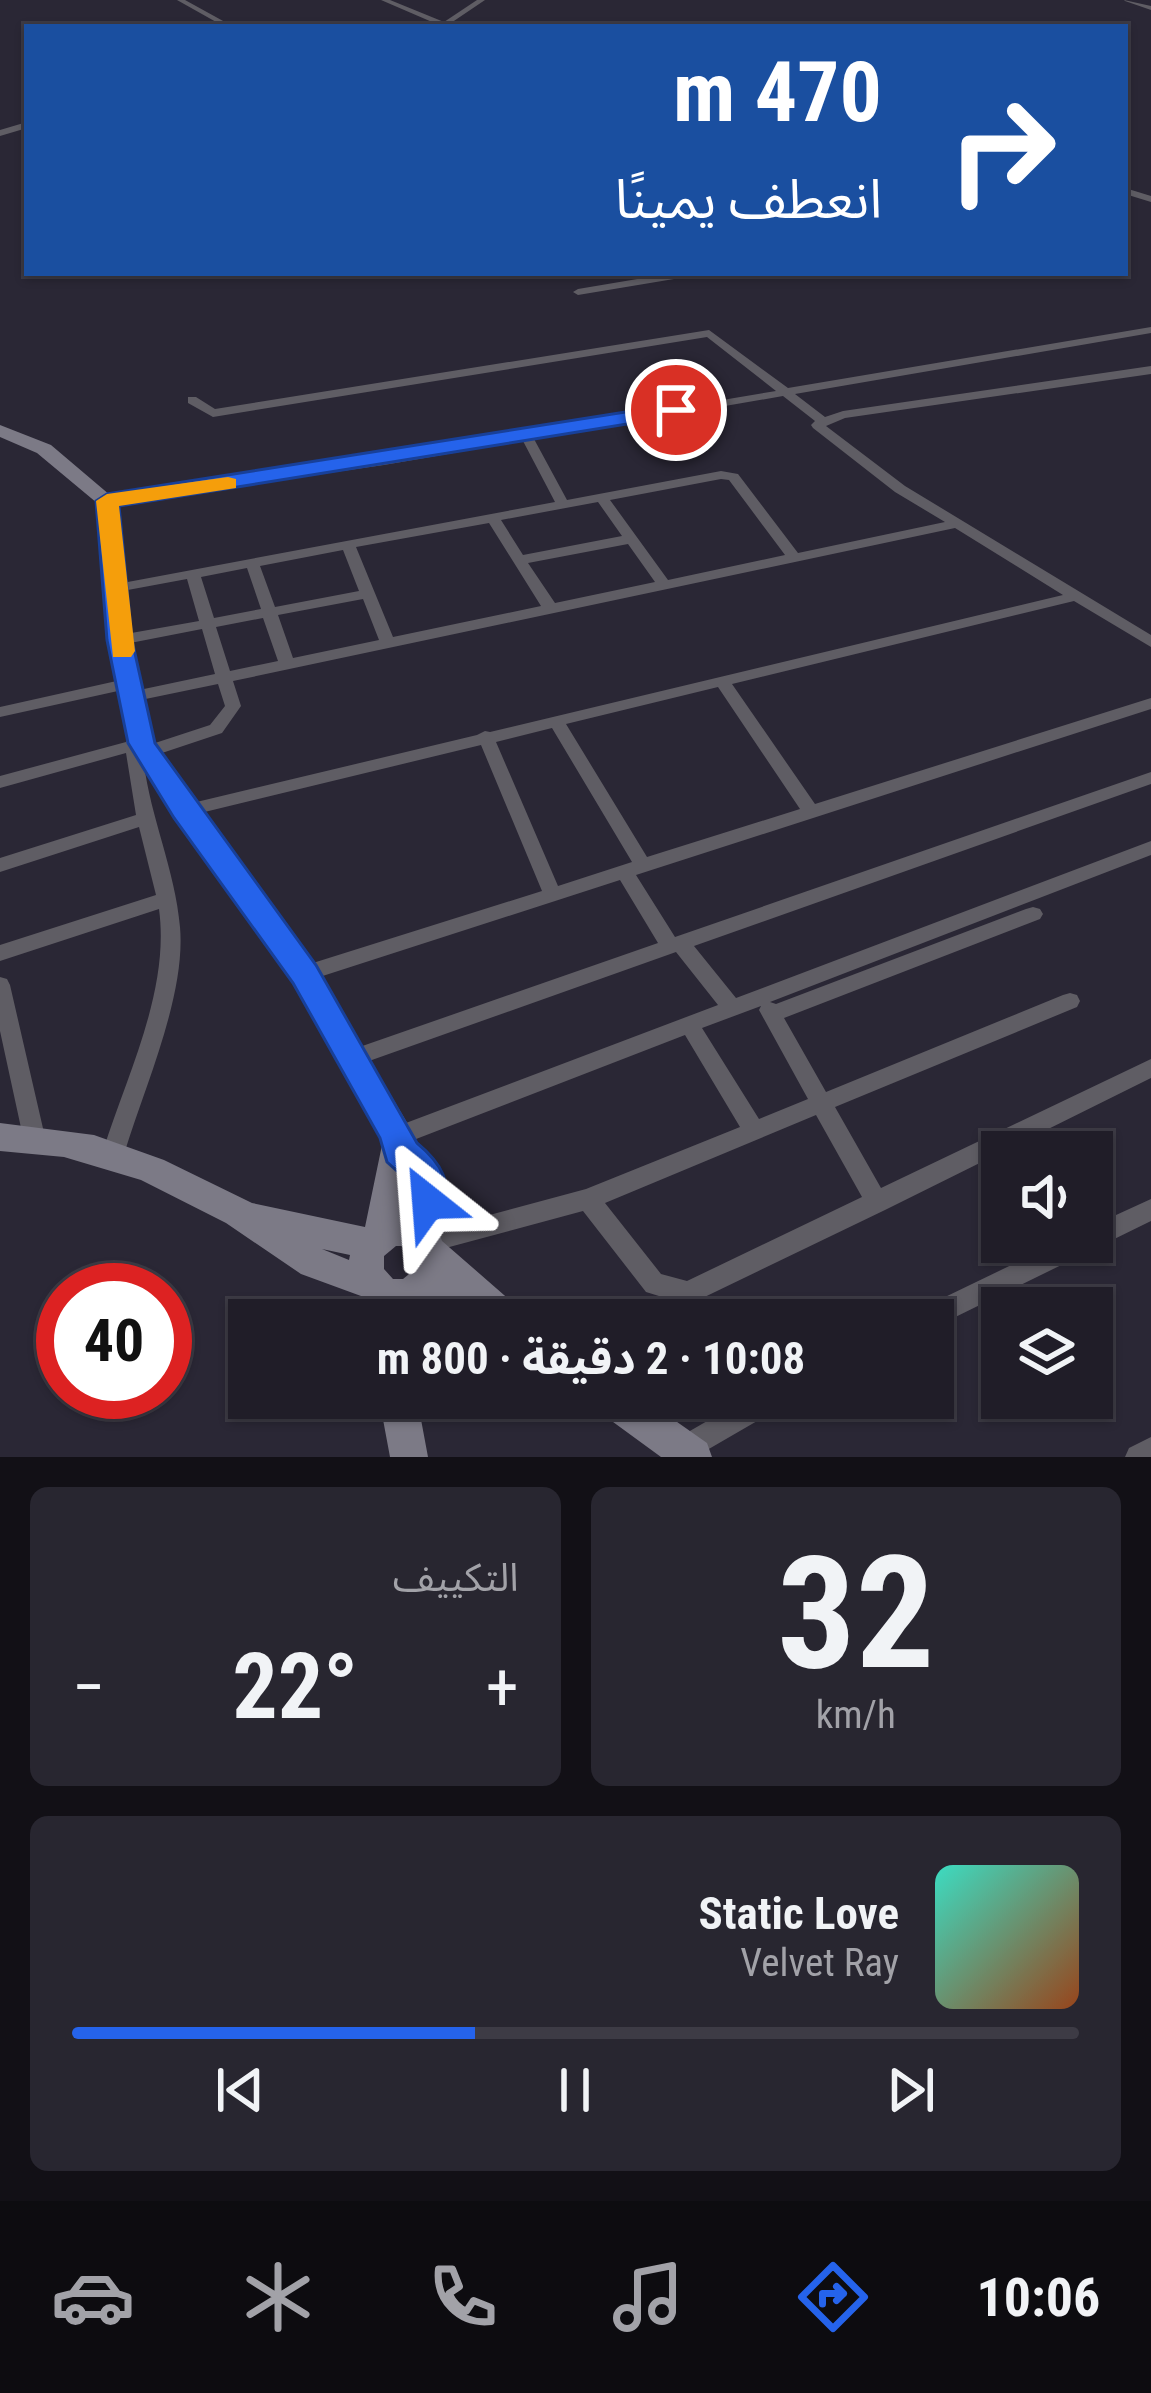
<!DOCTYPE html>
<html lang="ar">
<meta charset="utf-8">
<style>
:root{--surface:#201d28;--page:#282630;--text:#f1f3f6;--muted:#a2a2a8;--line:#3d3b45;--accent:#2563eb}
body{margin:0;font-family:"Roboto Condensed","Noto Sans Arabic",sans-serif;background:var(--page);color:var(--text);direction:rtl;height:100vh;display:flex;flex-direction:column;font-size:45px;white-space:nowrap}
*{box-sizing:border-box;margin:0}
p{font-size:39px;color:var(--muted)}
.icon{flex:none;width:66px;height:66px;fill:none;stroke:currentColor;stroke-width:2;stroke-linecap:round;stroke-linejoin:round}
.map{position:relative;height:1457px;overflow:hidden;direction:ltr}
.panel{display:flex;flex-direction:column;gap:30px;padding:30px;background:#121016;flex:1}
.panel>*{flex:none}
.guide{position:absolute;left:24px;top:24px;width:1104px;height:252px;border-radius:0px;box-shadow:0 3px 9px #0004,0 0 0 3px var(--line);direction:rtl;background:#1a4fa0;color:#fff;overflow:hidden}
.controls{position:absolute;left:981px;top:1131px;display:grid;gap:24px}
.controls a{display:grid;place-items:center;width:132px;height:132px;border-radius:0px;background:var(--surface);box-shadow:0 3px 9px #0004,0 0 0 3px var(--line);font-size:60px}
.speed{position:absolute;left:36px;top:1263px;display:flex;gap:24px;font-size:60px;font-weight:700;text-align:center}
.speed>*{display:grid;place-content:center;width:156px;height:156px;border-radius:50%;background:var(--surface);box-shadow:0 3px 9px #0004,0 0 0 3px var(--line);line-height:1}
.speed .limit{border:18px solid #d22;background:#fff;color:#111}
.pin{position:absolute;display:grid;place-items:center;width:102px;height:102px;color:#fff;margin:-51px;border:6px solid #fff;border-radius:50%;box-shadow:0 3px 12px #0007}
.me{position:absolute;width:132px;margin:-66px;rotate:332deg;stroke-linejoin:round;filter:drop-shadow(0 0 9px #0008)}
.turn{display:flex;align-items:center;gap:42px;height:252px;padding:0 48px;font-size:54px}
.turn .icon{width:156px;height:156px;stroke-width:2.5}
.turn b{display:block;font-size:84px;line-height:102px}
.big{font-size:90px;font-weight:700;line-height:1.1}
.panel .tile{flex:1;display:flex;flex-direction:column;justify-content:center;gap:18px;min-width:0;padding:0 42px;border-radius:18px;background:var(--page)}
.panel .dial{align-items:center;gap:0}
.dial b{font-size:156px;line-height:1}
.song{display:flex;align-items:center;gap:36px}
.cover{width:144px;height:144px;border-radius:18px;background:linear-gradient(135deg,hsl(170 70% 55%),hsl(20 70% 35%))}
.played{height:12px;border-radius:6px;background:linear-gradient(90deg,var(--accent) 40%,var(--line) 40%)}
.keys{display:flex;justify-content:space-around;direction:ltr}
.heat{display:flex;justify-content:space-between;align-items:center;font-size:66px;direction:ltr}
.panel .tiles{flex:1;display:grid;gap:30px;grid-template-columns:1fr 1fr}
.tile:last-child{grid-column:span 2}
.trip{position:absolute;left:228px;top:1299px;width:726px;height:120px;border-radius:0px;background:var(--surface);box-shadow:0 3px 9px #0004,0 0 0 3px var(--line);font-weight:700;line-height:120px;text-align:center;direction:rtl}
.tabs{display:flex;height:192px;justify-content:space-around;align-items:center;background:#0d0c10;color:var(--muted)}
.tabs .icon{width:84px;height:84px}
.tabs .active{color:var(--accent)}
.tabs b{font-size:54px;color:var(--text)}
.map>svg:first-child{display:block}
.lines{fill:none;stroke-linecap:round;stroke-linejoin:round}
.street{fill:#5f5d64;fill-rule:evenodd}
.secondary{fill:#7c7a86;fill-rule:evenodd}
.route{fill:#2563eb;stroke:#184099;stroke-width:3}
.slow{fill:#f59e0b}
</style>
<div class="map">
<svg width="1151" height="1457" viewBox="0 0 1151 1457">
<rect width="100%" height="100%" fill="#2a2735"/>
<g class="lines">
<path class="street" d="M177,0H185L234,27H225Z
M381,0H390L444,22L477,0H485L445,27H439V25Z
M1124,0L1151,6V10L1125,1Z
M27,122V128L0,136V130Z
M1125,188L1151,196V202L1125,194Z
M673,273H697L692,276L578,295L573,292L578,289Z
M1151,327V333L795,394L825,417L843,411L1151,366V374L845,418L826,426L905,486L1151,635V647L1074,601L732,684L815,804L1151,698V709L636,875L675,937L1151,772V784L694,946L736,998L1151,841V855L770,1002L776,1004L1026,909L1033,907L1040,909L1043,914L1040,919L784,1018L826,1092L1063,995L1070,993L1077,995L1080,1001L1077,1007L835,1107L881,1188L1151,1059V1078L885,1210L688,1305L646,1292L583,1211L427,1253L419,1250L415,1242L419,1234L586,1189L740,1127L685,1035L398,1146L390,1143L387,1136L390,1129L718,1005L676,952L355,1066L348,1063L345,1057L348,1051L658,943L620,880L304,982L297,980L294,974L297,968L542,891L481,745L184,817L178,815L175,811L178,807L184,805L477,735L485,731L490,732L1063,595L955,528L233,681L241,706L222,733L153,756H143C149,815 175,868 180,927C186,995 145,1086 125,1151L122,1158L114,1161L106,1158L103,1151C127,1074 170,991 159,909L0,961V945L156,895L139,827L0,872V858L136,815L126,753L0,788V776L126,742L127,730L135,725L141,726L143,738L150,743L149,745L210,725L225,706L218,684L131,702L125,701L123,697L125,693L215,674L202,629L120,645L112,640L120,635L199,621L187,579L117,592L110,588L117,584L555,502L523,441L384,465L107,505L102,504V498L384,457L776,391L707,337L213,417L188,403V397H196L215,409L709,330L788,388ZM783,396L815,421L811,425L813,428L895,492L945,522L798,553L738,474L721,471L567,500L534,439ZM721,479L729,480L785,555L668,580L610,500ZM598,502L622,536L523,555L501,520ZM489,523L541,606L393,637L356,547ZM628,544L655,582L555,603L528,563ZM343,550L359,591L275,607L260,566ZM247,568L261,609L214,618L201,577ZM363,599L379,640L293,658L278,615ZM263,618L278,661L230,671L216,627ZM718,687L800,809L647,857L566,724ZM552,728L632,862L558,886L496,742ZM761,1006L759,1010L808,1099L759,1119L702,1028ZM816,1115L862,1197L687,1281L661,1274L605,1203Z
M130,678L136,679L138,683L136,687L0,717V707Z
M0,977L7,979L10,985L45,1137L42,1144L34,1147L26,1144L23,1137L0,1031Z
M1151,1199V1221L933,1328V1320H911L914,1312L1059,1242H1092V1226Z
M747,1398H785L781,1407L695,1457H676L672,1448L676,1439Z
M1151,1437V1457H1125L1129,1448Z"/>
<path class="secondary" d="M0,425L51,445L117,501L131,640L154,743L193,805L314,966L409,1126L414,1143L437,1163L441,1173L445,1202L439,1233L442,1241L519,1308L524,1320H444L418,1308L389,1312L361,1296L301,1274L226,1223L141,1180L64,1157L0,1151V1123L94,1135L164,1160L252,1203L365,1227L382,1145V1138L294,982L175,817L130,743L109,640L97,503L37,453L0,437ZM409,1180L408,1216L403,1214ZM396,1246H404L414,1257V1270L403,1279H393L384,1269V1256ZM322,1249L350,1255L349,1260Z
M379,1398H417L428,1457H390Z
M592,1398H643L707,1443L712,1457H661L598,1411Z"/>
</g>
<path class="route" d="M676,404L686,410L683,415L119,506L132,640L155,743L316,965L417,1143C440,1162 455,1184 441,1214L428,1219L414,1214L407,1180L387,1162L380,1138L293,983L174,818L128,743L107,640L96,501L107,494Z"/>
<path class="slow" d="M228,477L236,479V488L119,506L135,651L131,657H113L96,501L107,494Z"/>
</svg>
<div class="controls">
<a><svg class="icon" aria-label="sound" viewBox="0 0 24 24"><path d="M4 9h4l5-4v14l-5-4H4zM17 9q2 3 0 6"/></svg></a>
<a><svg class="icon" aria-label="layers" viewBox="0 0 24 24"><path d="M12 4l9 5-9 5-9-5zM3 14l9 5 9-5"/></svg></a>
</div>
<div class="speed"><div class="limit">40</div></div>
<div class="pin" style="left:676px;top:410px;background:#d93025"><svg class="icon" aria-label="arrive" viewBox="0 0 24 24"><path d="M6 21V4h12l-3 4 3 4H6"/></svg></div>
<svg class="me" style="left:428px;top:1202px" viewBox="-20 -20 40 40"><path d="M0-17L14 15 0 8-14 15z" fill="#2563eb" stroke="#fff" stroke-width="4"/></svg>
<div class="trip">10:08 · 2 دقيقة · 800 m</div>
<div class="guide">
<div class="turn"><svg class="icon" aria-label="right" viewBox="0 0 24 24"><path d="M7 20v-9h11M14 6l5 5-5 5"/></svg><div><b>470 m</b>انعطف يمينًا</div></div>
</div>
</div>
<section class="panel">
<div class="tiles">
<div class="tile dial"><b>32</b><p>km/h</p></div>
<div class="tile"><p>التكييف</p>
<div class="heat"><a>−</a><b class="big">22°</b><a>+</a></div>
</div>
<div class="tile">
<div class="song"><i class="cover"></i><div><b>Static Love</b><p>Velvet Ray</p></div></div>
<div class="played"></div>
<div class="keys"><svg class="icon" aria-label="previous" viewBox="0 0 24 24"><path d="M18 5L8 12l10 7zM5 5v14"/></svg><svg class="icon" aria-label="pause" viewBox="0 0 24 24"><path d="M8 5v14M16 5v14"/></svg><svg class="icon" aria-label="next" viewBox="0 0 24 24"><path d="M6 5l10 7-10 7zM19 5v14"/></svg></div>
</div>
</div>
</section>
<nav class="tabs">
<b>10:06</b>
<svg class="icon active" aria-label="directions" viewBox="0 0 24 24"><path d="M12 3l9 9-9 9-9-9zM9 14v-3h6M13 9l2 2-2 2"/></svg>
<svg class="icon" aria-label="music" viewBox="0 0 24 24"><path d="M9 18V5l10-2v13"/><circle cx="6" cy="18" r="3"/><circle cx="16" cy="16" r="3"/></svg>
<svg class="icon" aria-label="phone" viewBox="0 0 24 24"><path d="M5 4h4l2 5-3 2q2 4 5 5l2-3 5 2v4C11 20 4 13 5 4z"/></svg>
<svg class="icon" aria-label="climate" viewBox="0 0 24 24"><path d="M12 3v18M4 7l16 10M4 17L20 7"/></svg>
<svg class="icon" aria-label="car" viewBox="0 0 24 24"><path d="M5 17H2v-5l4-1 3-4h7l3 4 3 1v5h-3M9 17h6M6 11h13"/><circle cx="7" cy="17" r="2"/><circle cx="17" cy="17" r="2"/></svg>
</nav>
